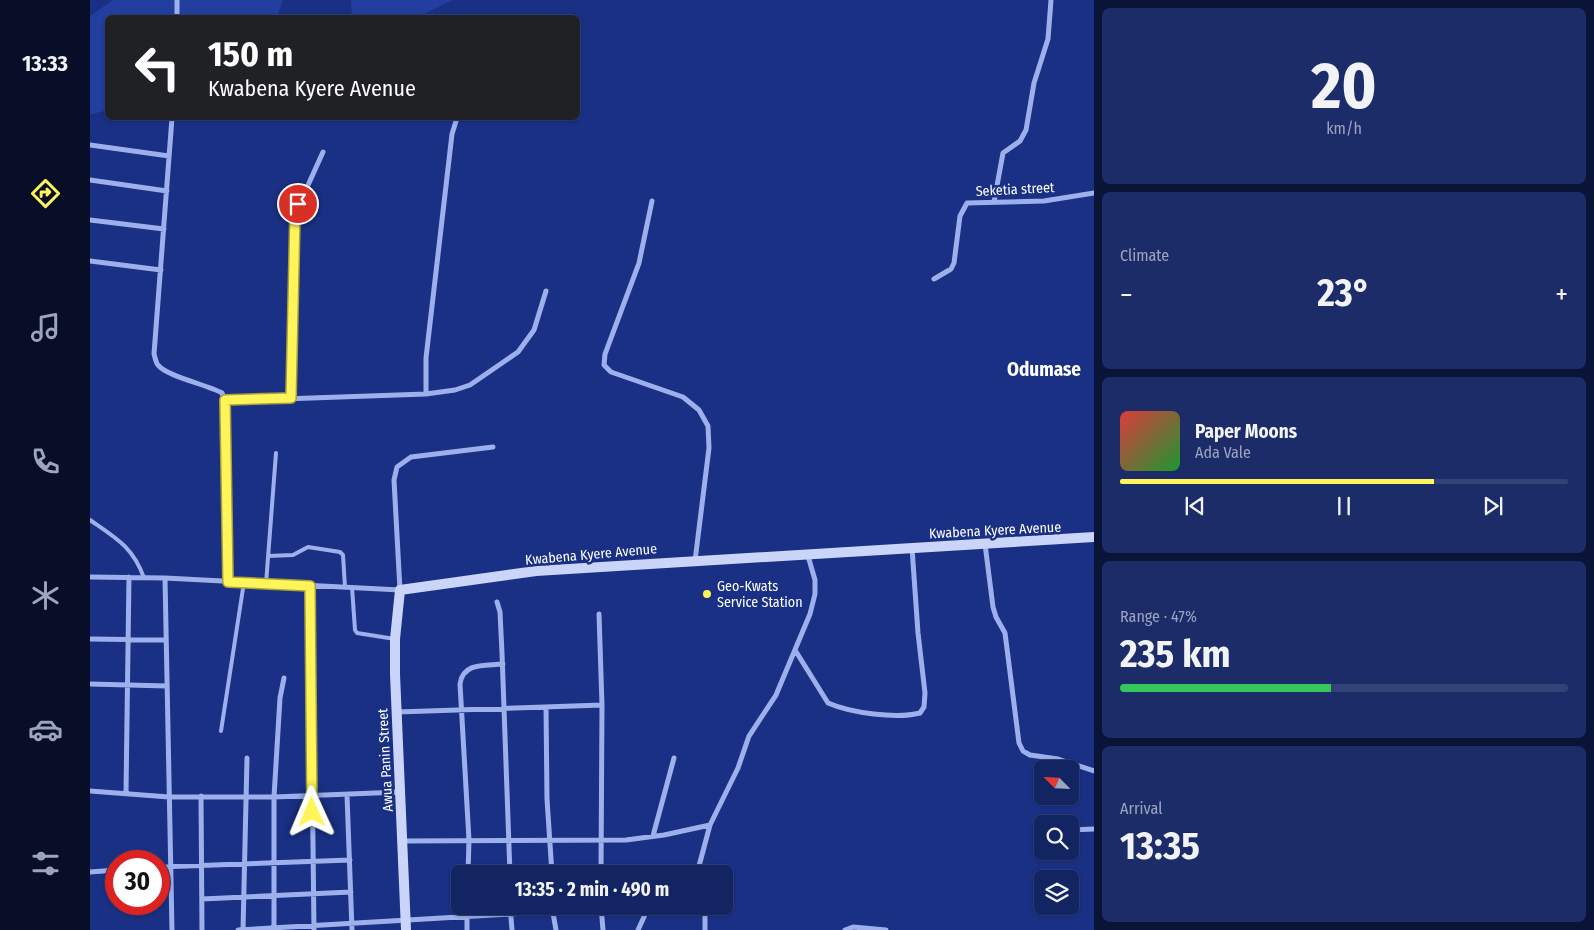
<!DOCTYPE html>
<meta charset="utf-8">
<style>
:root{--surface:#132463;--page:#1c2c69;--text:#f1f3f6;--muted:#9da4be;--line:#324178;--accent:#fff459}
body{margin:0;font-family:"Fira Sans Condensed",sans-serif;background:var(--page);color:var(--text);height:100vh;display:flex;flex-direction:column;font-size:19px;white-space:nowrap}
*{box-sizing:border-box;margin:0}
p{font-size:16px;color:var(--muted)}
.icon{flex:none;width:28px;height:28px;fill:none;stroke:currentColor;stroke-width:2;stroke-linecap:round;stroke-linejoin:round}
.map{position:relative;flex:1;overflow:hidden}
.sheet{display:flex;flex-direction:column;gap:8px;padding:8px;background:#0a1436;width:500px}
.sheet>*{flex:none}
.banner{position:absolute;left:15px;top:15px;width:475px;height:105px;border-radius:8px;box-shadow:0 1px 4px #0004,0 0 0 1px var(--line);background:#202124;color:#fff;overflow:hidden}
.needle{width:32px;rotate:294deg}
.buttons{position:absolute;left:944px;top:760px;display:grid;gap:10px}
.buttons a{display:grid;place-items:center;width:45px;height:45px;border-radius:8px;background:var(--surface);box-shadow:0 1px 4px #0004,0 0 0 1px var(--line);font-size:25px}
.speed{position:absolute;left:15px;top:850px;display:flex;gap:10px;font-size:25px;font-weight:700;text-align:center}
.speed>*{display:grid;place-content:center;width:65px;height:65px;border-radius:50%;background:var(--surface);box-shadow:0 1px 4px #0004,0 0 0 1px var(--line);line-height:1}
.speed .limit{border:8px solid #d22;background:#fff;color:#111}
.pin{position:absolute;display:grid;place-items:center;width:42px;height:42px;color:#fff;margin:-21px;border:2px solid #fff;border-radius:50%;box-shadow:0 1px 5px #0007}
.me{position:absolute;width:55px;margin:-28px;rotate:359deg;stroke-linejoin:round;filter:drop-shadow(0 0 4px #0008)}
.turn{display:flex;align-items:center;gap:18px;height:105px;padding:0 20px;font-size:22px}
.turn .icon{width:65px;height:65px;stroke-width:2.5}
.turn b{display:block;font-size:35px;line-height:42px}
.big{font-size:38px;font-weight:700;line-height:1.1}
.sheet .tile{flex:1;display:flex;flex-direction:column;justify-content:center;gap:8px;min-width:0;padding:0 18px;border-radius:8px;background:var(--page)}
.sheet .dial{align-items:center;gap:0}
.dial b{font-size:65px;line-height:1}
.song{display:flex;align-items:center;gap:15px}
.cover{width:60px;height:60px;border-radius:8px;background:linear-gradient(135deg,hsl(0 70% 55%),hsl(130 70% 35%))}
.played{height:5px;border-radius:2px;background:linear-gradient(90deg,var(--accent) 70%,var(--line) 70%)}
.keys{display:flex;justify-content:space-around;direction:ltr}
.heat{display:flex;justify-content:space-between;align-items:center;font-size:28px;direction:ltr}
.charge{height:8px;border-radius:4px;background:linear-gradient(90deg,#34c759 47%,var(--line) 0)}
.trip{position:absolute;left:361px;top:865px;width:282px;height:50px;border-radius:8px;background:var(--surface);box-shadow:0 1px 4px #0004,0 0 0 1px var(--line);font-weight:700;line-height:50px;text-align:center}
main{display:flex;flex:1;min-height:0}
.dock{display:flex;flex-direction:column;width:90px;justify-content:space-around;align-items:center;background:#080e28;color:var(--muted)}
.dock .icon{width:35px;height:35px}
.dock .active{color:var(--accent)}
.dock b{font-size:22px;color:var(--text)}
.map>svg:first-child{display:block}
.green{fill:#223e9e}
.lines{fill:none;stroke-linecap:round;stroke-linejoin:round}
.service{stroke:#9eb0ec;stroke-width:4}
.minor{stroke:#9eb0ec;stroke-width:5}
.secondary{stroke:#cbd4f9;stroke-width:10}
.route-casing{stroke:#a69f3a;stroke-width:12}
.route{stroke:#fff459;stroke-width:9}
.poi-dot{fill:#fff459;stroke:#193084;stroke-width:2}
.labels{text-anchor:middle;stroke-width:5;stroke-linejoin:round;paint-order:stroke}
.street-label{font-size:14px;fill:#fff;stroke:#193084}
.poi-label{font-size:14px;fill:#fff;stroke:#193084;text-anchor:start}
.district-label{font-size:19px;font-weight:bold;fill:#fff;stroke:#193084}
</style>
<main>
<nav class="dock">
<b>13:33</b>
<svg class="icon active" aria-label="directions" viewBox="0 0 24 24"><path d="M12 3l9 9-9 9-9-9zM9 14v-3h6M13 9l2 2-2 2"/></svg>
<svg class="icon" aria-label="music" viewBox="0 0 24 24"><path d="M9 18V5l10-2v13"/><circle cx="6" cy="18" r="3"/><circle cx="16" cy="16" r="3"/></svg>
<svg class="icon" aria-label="phone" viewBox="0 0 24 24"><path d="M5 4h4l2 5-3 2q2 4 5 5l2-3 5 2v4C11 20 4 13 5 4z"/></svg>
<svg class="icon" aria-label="climate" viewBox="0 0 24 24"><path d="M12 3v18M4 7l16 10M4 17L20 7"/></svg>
<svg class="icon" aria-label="car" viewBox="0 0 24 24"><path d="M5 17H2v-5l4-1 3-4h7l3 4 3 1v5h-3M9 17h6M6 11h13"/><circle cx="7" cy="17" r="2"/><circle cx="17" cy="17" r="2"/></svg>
<svg class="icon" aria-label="filters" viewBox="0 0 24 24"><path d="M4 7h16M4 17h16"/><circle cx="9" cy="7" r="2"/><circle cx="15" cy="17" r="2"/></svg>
</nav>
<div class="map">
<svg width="1004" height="930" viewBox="0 0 1004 930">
<rect width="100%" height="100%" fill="#193084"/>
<path class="green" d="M23,0H193L187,17L18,18L17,110L0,115V16Z
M261,0H363L328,17L262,18Z"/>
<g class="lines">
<path class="service" d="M0,520C26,538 43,547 54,578
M178,556L203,555L218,547L250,552L253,555L255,587
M176,584L186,453
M262,587L265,630L267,633L305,639
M131,731L154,582"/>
<path class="minor" d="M87,0V18
M82,118L64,354C65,357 66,363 68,365C76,376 118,385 132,393L135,401L138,582
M0,145L79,156
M0,180L77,191
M562,201L549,263L515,354L514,365L521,372L593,397L609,410L618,426L619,448L605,561
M904,202L913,153L930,141L936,130L944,83L958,39L961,0
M0,220L74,229
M0,261L71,270
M844,279L861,269L864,263L870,216L877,203L954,201L1004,193
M336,394V358L362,134L367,118
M201,398L205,214L233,152
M135,401L336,394L365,390L380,385L428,352L444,330L456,291
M895,544L903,607L906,617L915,633L929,743L933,751L940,755L968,759L1004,771
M0,577L75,578L310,590L304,480L307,467L321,457L403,447
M75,578L82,930
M220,587L224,930
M407,602L410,612L412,653L420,874
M509,614L512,705L511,874
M0,639L76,640
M705,650L738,703C761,713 806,719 830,713L834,707L835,693L828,633L822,548
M0,684L77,686
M456,707L457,799L462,874
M307,712L512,705
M0,791L79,797H184L310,792
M36,792L39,577
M257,795L262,930
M111,796L112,930
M980,830L1004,829
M563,836L584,758
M312,841L536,840L574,835L620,825
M69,867L260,860
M0,872L26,870
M378,874L379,840L370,684C373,662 395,666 413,664
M592,874L609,866
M611,874L609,866L620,825L648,768L659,736L686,695L720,614L725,594V580L718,556
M112,899L261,892
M420,906L422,930
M463,906V913L480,906
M511,906L513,930
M615,906V930
M148,930L437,913H463L466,930
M153,930L157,758
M184,930V797L190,698L194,678
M377,930V906
M548,930L559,906
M755,930L763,927L796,930"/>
<path class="secondary" d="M316,930L305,674V639L310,590L446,571L1004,537"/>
</g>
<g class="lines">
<defs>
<path id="route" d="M208,204L205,214L201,398L135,400L138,582L220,586L222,812"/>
</defs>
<use href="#route" class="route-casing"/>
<use href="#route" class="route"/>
</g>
<circle class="poi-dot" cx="617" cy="594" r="5"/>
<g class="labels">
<g class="street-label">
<text transform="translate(925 189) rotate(-3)" y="5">Seketia street</text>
<text transform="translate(905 530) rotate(-3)" y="5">Kwabena Kyere Avenue</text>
<text transform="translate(501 554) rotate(-5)" y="5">Kwabena Kyere Avenue</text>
<text transform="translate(295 760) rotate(-93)" y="5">Awua Panin Street</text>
</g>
<g class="poi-label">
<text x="627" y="591">Geo-Kwats<tspan x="627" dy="16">Service Station</tspan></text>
</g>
<g class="district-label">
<text x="954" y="376">Odumase</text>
</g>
</g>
</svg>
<div class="buttons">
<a><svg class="needle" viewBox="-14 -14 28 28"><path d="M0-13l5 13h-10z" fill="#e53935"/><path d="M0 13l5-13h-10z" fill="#9da4be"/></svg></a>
<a><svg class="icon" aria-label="search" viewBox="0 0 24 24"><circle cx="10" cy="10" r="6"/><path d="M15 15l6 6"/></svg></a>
<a><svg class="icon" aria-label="layers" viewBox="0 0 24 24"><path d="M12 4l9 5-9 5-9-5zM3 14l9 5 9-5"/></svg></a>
</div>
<div class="speed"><div class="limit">30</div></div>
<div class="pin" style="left:208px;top:204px;background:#d93025"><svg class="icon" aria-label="arrive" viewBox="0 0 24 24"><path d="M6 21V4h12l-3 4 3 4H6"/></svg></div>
<svg class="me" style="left:222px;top:812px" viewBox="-20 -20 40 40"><path d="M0-17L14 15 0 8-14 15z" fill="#fff459" stroke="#fff" stroke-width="4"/></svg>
<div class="trip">13:35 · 2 min · 490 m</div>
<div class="banner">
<div class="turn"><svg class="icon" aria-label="left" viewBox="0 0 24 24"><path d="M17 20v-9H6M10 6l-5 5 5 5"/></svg><div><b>150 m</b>Kwabena Kyere Avenue</div></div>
</div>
</div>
<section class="sheet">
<div class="tile dial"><b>20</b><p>km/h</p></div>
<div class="tile"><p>Climate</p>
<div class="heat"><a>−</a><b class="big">23°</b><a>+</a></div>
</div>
<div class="tile">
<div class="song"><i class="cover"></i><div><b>Paper Moons</b><p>Ada Vale</p></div></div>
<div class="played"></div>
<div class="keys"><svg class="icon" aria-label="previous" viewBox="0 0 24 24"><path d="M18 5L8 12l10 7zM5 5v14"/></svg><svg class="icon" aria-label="pause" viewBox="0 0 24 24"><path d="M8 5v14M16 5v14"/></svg><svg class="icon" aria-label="next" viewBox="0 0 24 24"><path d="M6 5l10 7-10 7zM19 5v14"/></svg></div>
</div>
<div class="tile"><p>Range · 47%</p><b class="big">235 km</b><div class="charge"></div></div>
<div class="tile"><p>Arrival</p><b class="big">13:35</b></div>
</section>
</main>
